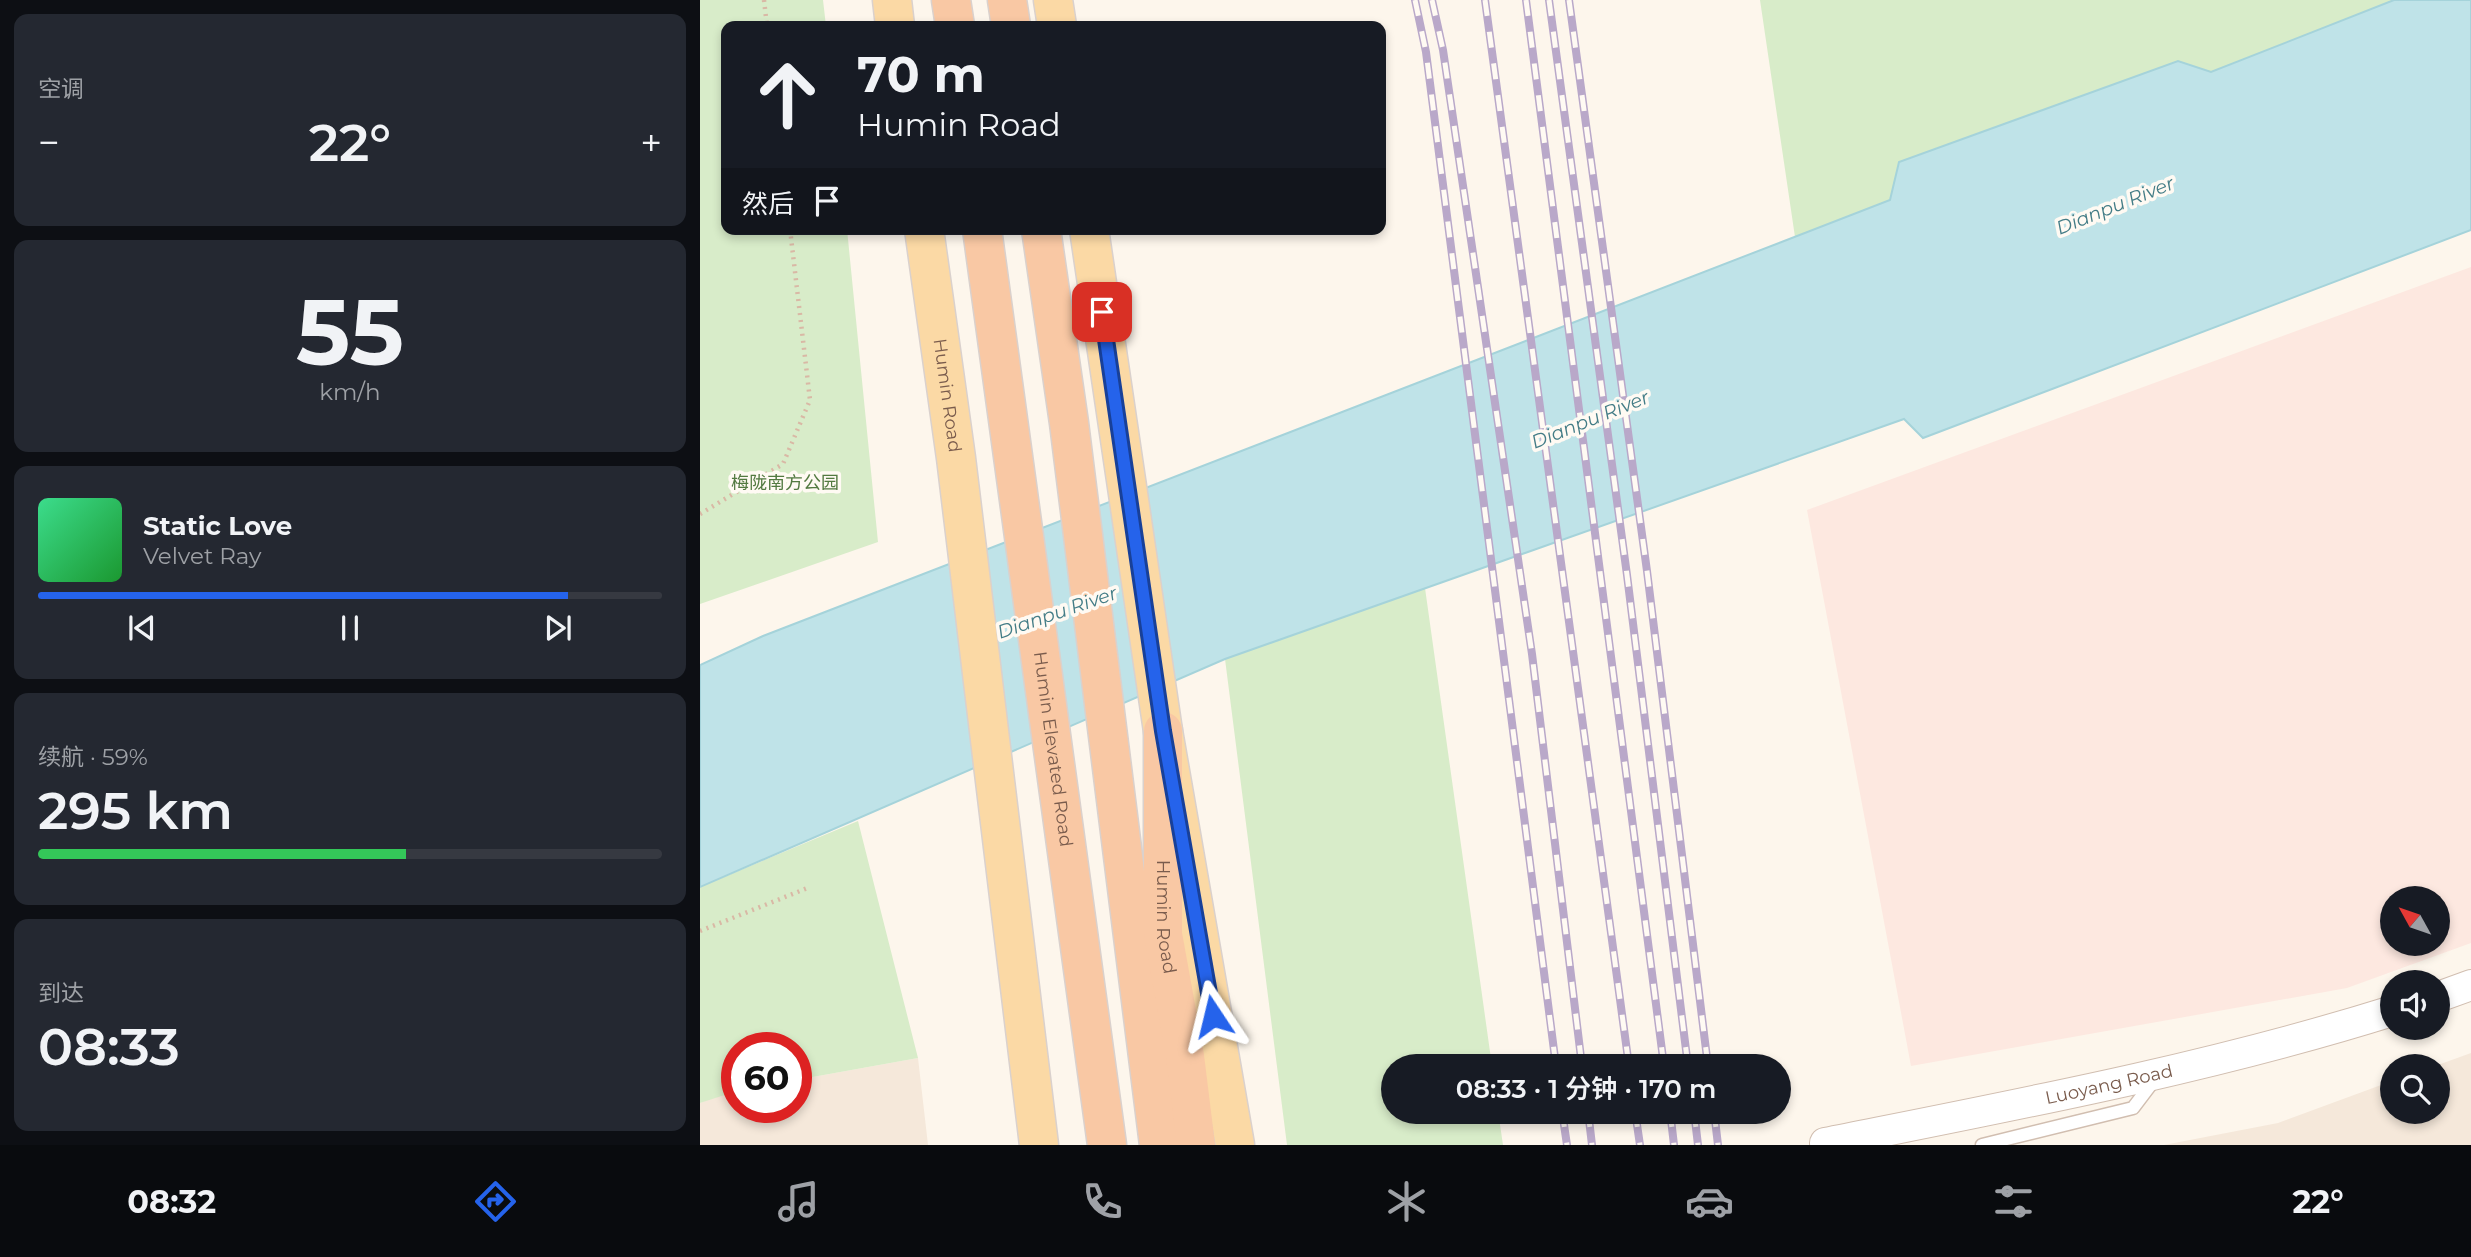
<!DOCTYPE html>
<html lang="zh">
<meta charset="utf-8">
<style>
:root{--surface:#171b24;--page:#242831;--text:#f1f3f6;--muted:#9ea1a6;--line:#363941;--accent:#2563eb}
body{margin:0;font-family:Montserrat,"Noto Sans SC",sans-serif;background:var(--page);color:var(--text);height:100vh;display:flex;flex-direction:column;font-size:26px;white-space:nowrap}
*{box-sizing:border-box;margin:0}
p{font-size:23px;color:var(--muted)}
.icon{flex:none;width:38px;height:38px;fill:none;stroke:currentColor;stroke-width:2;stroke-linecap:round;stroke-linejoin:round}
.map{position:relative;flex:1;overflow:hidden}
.drawer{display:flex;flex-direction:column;gap:14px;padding:14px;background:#0d0f14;width:700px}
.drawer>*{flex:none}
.banner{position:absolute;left:21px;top:21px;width:665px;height:214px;border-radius:14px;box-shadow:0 4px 10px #0003;background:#171b24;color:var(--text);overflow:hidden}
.needle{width:46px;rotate:310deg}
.controls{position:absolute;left:1680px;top:886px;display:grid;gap:14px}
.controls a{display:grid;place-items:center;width:70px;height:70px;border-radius:50%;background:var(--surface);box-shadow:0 4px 10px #0003;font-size:35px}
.speed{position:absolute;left:21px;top:1032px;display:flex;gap:14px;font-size:35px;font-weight:700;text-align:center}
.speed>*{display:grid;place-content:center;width:91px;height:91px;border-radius:50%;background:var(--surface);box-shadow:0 4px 10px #0003;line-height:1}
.speed .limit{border:10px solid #d22;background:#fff;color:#111}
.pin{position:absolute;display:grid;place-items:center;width:60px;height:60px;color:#fff;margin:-30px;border-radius:14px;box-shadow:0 4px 10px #0006}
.me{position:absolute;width:77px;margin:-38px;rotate:350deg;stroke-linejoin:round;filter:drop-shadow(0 0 5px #0008)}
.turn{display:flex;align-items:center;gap:24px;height:147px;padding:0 21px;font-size:32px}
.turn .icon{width:91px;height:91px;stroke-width:2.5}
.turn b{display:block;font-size:49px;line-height:60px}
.then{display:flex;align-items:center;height:66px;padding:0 21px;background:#0003;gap:14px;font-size:26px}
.big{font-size:52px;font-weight:600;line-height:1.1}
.drawer .widget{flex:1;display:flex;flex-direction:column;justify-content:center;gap:10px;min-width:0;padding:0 24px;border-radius:14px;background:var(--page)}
.drawer .dial{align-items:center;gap:0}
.dial b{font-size:91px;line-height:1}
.song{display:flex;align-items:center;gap:21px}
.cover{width:84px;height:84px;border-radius:10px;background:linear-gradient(135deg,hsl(150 70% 55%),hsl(130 70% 35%))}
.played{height:7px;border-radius:4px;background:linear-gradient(90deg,var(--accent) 85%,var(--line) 85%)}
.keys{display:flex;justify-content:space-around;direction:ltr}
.heat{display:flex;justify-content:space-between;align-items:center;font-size:38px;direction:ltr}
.charge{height:10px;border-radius:5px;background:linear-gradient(90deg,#34c759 59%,var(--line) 0)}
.trip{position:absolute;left:681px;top:1054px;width:410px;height:70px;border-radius:35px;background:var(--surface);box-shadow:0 4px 10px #0003;font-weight:600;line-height:70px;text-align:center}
.tabs{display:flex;height:112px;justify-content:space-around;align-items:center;background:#090b0e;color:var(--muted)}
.tabs .icon{width:49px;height:49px}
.tabs .selected{color:var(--accent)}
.tabs b{font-size:32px;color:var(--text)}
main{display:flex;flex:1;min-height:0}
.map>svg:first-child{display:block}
.residential{fill:#f5e8da}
.commercial{fill:#fde8e0;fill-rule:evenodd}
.green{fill:#d8ecc9}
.water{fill:#bfe3e8;stroke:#a5d3da;stroke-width:2}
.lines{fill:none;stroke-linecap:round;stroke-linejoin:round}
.service-casing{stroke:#d1beb0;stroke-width:15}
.tertiary-casing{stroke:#d1beb0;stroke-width:32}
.primary-casing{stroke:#dad1cd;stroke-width:41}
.trunk-casing{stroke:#dad1cd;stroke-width:41}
.path{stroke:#d9b8a5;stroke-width:4.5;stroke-dasharray:2 5;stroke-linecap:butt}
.service{stroke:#fff;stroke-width:12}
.tertiary{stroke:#fff;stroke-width:30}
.primary{stroke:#fbd9a5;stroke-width:38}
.trunk{stroke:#f9c8a4;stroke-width:38}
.rail-casing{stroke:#b9a8c9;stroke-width:8}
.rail{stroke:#fffaf3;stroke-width:5;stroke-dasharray:16;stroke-linecap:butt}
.route-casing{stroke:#184099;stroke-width:18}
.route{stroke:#2563eb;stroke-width:12}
.labels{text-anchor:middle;stroke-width:7;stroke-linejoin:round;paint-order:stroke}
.street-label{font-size:18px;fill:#7a5c4d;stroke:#fffaf3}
.park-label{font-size:18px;fill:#537a41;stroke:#fffaf3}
.water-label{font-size:19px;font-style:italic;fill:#437c86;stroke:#fffaf3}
</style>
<main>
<section class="drawer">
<div class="widget"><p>空调</p>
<div class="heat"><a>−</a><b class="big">22°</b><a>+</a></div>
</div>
<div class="widget dial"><b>55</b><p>km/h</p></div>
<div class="widget">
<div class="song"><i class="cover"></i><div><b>Static Love</b><p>Velvet Ray</p></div></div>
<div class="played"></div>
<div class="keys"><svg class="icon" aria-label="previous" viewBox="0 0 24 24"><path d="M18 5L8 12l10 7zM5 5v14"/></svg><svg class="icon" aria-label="pause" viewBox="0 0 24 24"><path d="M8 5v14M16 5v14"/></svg><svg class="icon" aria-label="next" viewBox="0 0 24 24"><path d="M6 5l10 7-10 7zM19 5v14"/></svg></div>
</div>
<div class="widget"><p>续航 · 59%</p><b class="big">295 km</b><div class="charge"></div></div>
<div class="widget"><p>到达</p><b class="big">08:33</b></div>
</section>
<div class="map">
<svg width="1771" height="1145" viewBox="0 0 1771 1145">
<rect width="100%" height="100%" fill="#fdf6ec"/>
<path class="residential" d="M1771,1053V1145H1464L1578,1123L1692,1081V1111H1738V1066H1735Z
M218,1058L228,1145H0V1103L24,1093L37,1091V1108H96V1080Z"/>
<path class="commercial" d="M1771,267V943L1647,988L1211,1066L1107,510ZM1692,898H1738V943H1692Z"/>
<path class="green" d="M0,0H123L126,26H26V229H147L178,542L0,604Z
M1060,0H1694L1511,72L1478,61L1199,162L1190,200L1095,237Z
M725,588L792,1066H693V1111H798L803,1145H587L525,659Z
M158,821L218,1058L96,1080V1048H37V1091L0,1103V887Z"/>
<path class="water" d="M1694,0H1771V230L1223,438L1204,419L525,659L0,887V665L63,636L1190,200L1199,162L1478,61L1511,72Z"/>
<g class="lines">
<defs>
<path id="service" d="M1282,1145L1433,1108L1455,1079"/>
<g id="tertiary">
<path d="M1738,997L1771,985"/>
<path id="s1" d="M1125,1143C1315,1105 1507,1069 1692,1011"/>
</g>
<g id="primary">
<path d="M192,0L195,26"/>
<path d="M353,0L357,26"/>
<path id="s2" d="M224,229L256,458L339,1145"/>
<path d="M389,229L463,731L535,1145"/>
</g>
<g id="trunk">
<path d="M251,0L255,26"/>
<path d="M307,0L311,26"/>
<path id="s3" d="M282,229L407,1145"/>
<path d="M341,229L369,423L459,1145"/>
<path id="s4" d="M463,731V934L485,1056L496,1145"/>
</g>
</defs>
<use href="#service" class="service-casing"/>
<use href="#tertiary" class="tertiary-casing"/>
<use href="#primary" class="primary-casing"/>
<use href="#trunk" class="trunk-casing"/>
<path class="path" d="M64,0L67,26
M0,514L83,464L110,400L90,229
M0,931L110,887"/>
<use href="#service" class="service"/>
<use href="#tertiary" class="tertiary"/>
<use href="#primary" class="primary"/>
<use href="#trunk" class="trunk"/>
<defs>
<path id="rail" d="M715,0L726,52L856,1066
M732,0L743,50L832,654L882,1066
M785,0L929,1066
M826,0L964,1066
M849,0L927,575L988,1066
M869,0L947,571L1008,1066
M862,1111L867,1145
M888,1111L892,1145
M935,1111L940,1145
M970,1111L974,1145
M994,1111L998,1145
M1014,1111L1018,1145"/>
</defs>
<use href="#rail" class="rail-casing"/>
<use href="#rail" class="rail"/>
</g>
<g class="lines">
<defs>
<path id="route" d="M402,312L463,731L513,1016"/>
</defs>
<use href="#route" class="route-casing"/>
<use href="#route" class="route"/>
</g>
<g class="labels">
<g class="street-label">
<text dy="6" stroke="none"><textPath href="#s2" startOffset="168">Humin Road</textPath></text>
<text dy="6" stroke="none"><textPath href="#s3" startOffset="525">Humin Elevated Road</textPath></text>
<text dy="6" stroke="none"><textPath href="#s4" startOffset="186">Humin Road</textPath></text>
<text dy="6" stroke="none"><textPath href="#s1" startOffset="290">Luoyang Road</textPath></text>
</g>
<g class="park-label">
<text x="85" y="489">梅陇南方公园</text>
</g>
<g class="water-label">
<text transform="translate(1415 205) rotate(-22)" y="7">Dianpu River</text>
<text transform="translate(890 419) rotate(-22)" y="7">Dianpu River</text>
<text transform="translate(357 612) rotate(-19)" y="7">Dianpu River</text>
</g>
</g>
</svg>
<div class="controls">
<a><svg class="needle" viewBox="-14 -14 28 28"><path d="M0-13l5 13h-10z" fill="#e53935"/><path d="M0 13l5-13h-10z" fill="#9ea1a6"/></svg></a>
<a><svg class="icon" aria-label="sound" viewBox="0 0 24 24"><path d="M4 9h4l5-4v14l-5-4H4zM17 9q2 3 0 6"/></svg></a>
<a><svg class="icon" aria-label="search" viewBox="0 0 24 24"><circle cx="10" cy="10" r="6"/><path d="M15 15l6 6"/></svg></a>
</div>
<div class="speed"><div class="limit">60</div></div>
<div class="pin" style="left:402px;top:312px;background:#d93025"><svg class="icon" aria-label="arrive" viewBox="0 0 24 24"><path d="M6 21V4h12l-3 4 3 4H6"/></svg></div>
<svg class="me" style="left:513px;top:1016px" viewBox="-20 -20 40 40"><path d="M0-17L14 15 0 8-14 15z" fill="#2563eb" stroke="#fff" stroke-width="4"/></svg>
<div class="trip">08:33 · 1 分钟 · 170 m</div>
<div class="banner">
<div class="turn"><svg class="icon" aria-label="ahead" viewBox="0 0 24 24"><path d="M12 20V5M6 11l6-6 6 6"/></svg><div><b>70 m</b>Humin Road</div></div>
<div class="then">然后<svg class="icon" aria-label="arrive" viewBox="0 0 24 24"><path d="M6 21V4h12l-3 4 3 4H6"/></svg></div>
</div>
</div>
</main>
<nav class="tabs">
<b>08:32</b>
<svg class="icon selected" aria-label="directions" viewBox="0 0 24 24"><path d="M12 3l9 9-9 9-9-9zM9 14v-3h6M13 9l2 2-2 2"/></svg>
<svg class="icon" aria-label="music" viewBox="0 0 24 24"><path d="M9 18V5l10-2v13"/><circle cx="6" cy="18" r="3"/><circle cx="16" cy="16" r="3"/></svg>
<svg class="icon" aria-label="phone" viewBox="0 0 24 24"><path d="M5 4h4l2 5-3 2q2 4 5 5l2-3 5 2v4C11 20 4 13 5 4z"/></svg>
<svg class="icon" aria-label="climate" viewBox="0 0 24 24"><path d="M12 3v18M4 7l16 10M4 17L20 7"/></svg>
<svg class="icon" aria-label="car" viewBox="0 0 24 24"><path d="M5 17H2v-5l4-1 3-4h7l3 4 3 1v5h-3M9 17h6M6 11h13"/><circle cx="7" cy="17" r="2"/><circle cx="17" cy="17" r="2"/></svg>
<svg class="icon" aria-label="filters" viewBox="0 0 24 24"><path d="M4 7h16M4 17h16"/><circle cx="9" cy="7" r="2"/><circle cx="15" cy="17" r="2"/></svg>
<b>22°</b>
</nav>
